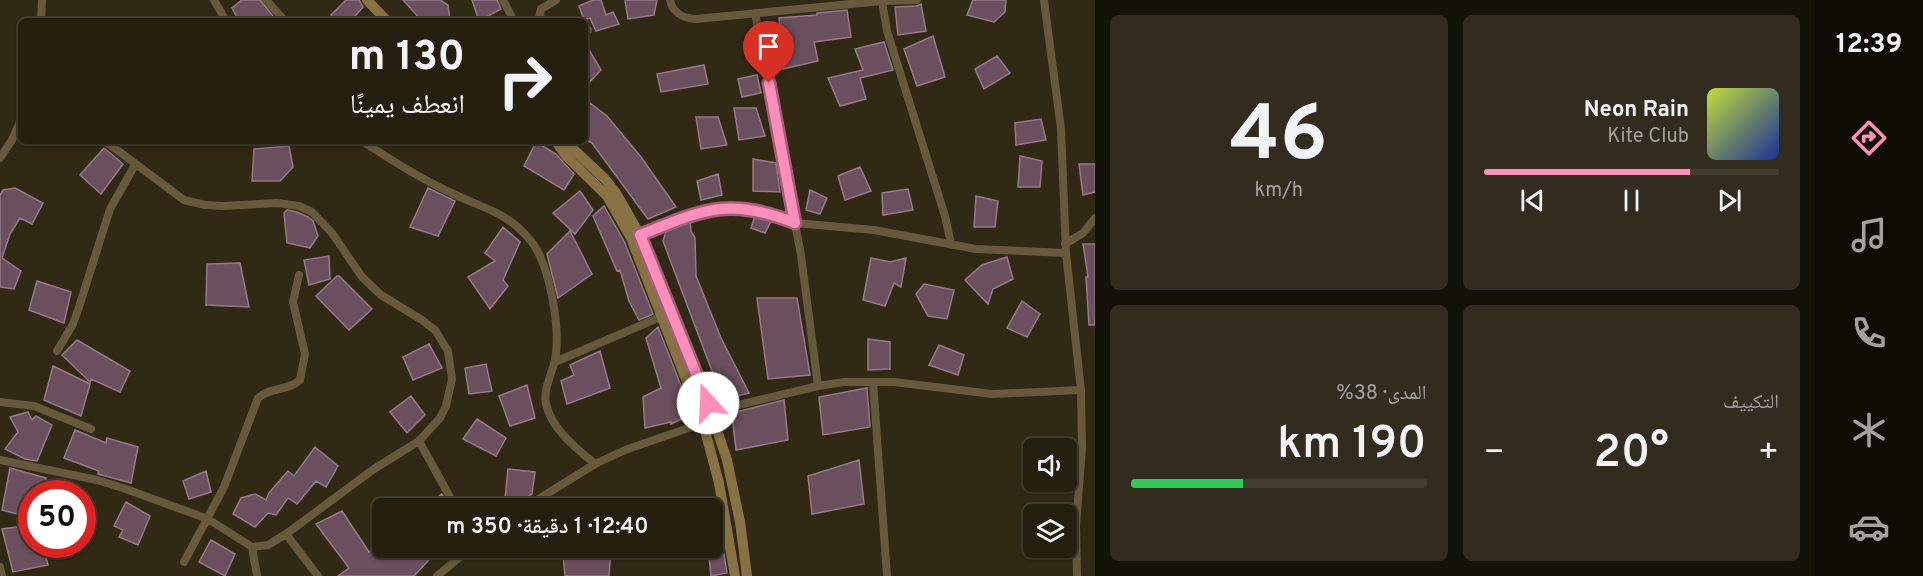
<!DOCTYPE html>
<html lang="ar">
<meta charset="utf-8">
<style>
:root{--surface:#251f0f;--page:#312c1d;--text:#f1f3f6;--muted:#a3a29e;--line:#423d2f;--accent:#ff8ebb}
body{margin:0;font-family:Overpass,"Noto Naskh Arabic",sans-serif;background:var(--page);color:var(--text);direction:rtl;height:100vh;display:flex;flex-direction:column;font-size:22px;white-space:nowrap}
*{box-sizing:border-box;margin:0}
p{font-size:20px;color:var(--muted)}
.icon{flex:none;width:33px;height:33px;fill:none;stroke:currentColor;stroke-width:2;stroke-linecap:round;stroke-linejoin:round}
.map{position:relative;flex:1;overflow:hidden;direction:ltr}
.side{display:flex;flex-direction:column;gap:15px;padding:15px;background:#141108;width:720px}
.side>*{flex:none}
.banner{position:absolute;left:18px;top:18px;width:570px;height:126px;border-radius:9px;box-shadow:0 2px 4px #0004,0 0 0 2px var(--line);direction:rtl;background:#251f0f;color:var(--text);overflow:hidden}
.tools{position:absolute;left:1023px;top:438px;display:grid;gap:12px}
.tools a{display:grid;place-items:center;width:54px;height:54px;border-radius:9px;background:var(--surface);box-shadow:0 2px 4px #0004,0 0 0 2px var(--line);font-size:30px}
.speed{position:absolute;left:18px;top:480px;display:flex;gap:12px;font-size:30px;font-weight:700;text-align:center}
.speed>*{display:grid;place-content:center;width:78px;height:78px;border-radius:50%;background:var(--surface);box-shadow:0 2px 4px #0004,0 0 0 2px var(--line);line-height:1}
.speed .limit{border:9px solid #d22;background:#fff;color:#111}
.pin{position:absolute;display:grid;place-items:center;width:51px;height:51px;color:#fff;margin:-62px -26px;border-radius:50% 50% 50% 0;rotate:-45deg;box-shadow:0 0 6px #0007}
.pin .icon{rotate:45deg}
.me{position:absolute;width:66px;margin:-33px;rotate:340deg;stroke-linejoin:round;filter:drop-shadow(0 0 4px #0008)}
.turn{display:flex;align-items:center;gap:21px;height:126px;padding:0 24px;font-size:27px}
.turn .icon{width:78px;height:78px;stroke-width:2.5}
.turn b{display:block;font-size:42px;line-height:51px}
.big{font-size:45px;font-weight:600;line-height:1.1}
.side .card{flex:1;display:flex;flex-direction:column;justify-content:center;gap:9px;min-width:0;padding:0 21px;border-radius:9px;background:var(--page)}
.side .dial{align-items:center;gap:0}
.dial b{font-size:78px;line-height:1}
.song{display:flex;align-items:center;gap:18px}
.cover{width:72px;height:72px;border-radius:9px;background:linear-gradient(135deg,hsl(70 70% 55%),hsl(230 70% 35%))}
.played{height:6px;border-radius:3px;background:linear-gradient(90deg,var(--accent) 70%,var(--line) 70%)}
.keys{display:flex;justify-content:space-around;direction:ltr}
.heat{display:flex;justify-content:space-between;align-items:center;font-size:33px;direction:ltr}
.charge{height:9px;border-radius:4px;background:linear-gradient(90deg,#34c759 38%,var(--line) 0)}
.side .tiles{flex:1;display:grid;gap:15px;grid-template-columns:repeat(2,1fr)}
.trip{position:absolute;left:372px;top:498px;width:351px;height:60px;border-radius:9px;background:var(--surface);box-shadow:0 2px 4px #0004,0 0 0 2px var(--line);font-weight:600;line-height:60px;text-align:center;direction:rtl}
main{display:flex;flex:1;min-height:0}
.menu{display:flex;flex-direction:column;width:108px;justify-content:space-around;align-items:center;background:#0f0c06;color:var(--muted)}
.menu .icon{width:42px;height:42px}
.menu .active{color:var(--accent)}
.menu b{font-size:27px;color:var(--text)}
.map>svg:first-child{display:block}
.building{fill:#6a4f5e;stroke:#947b89;stroke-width:1.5}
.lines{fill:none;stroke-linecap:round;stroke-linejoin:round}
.street{stroke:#66593c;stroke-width:8}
.secondary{stroke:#887243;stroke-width:10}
.route-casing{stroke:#a65c7a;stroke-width:15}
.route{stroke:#ff8ebb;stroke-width:10}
</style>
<main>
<nav class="menu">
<b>12:39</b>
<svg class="icon active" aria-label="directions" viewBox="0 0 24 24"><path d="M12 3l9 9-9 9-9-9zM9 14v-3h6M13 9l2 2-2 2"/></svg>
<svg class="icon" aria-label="music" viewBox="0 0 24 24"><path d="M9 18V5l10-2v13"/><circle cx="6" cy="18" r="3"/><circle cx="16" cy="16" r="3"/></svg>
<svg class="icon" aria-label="phone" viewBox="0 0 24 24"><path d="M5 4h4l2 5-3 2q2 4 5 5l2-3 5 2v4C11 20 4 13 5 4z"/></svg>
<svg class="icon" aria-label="climate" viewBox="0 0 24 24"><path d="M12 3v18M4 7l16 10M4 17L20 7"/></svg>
<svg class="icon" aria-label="car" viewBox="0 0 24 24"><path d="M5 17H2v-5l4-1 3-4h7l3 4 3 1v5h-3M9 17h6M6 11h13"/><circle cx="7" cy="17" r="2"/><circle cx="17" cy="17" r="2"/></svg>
</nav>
<section class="side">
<div class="tiles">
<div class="card">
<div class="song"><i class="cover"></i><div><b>Neon Rain</b><p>Kite Club</p></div></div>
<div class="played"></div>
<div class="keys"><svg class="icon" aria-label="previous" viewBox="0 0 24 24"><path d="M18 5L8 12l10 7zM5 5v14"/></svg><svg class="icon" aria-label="pause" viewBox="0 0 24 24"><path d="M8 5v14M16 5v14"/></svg><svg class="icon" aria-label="next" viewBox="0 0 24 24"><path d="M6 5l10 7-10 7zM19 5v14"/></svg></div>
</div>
<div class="card dial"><b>46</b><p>km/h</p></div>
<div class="card"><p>التكييف</p>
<div class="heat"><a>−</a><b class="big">20°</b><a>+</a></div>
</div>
<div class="card"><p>المدى · 38%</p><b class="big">190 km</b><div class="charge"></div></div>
</div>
</section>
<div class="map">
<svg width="1095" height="576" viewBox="0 0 1095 576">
<rect width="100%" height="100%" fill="#312914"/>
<path class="building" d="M242,0H260L277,21H239L232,8Z
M346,0H359L363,7L351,21H336L331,15Z
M403,0H440L448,5L450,21H422Z
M472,0H497L501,9L479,21Z
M593,0H601L606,15L613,12L619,24L596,31L590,18L584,20L579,6Z
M625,0H657L654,15L628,19Z
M973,0H1006L1005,12L994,22L967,15Z
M921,4L926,31L898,35L895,7L917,6Z
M847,10L851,37L814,42L818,61L783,69L779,18L817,15V13Z
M933,36L945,77L917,86L904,49Z
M884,42L893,70L860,78L866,99L840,106L828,78L863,70L855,49Z
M585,43L601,70L585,87Z
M997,56L1010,73L984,89L975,69Z
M704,65L708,84L661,92L657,74Z
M757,75L761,93L742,97L738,79Z
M590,103L607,116L641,157L676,207L648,219L592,143L585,139V113Z
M734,108H756L765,136L739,140Z
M696,117H718L727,145L701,149Z
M1041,119L1046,140L1016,145L1015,123Z
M536,142L556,154L574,174L564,190L524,166Z
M289,146L293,167L280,181H252L254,149Z
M104,148L123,164L101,194L80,175Z
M1020,156L1042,161L1040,187H1018Z
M753,159L776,163L780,192L753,191Z
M1079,164H1095V192L1083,195Z
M860,167L871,191L845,200L838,176Z
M718,174L722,195L701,200L697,181Z
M15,188L43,203L32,224L20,218L10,234L2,258L21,271L14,289L0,287V195L3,190Z
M428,188L455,201L438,236L410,227Z
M908,189L913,210L883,215L882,193Z
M810,190L827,198L820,214L806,210Z
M580,191L593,210L575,234L553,213Z
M976,196L998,201L995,227H974Z
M604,206L624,241L653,314L639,320L629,301L620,270L617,271L593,216Z
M287,210L297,212L308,217L313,221L318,236L310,248L287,243L284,213Z
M755,216L771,221L765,233L751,228Z
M690,222L691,231L695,238L696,276L721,338L749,393L730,398L720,392L669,257L663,241L666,231Z
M503,227L520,242L503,280L508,286L490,309L468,277L495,261L485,253Z
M570,231L592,274L558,298L547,254Z
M1083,244H1095V325H1089L1086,277H1088Z
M329,256L330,279L309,285L304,260Z
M1007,257L1013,279L993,289L988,304L965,280L982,265Z
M871,258L890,262L906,258L901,287L894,283L885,306L863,300Z
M240,263L249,307L206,305L207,264Z
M337,276H339L372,309L349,330L316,296Z
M37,281L71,292L64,323L29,310Z
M924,284L954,290L947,319L928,316L916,294Z
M757,298H797L810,375L768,379Z
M1022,301L1040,314L1027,337L1007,328Z
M658,327L692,414L671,424V422L645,428L643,397L661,388L646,338Z
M868,339L890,342V369L868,370Z
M77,340L130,371L120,392L91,379L90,382L62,355Z
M429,344L442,368L413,380L403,357Z
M939,345L964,355L958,375L929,365Z
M600,351L610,388L567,404L561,381L574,375L570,365Z
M486,364L492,391L469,394L465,368Z
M53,366L90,384L81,416L44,400Z
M527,385L535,418L510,426L499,396Z
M867,388L870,427L823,435L819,397Z
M411,396L425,415L407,433L390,412Z
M784,400L788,440L736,450L732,415L740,411Z
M28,412L32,420L36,416L52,425L37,461L25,459L5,449L18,432L10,417Z
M477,419L506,438L496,456L463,439Z
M75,430L106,443L107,438L138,447L131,483L98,474L99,471L64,458Z
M315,447L338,466L326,487L316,481L297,504L288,498L276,515L268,513L255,527L233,514L241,498L255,494L266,500L269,493L288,471L294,476Z
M859,460L864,504L812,514L808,476Z
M10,468L46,478L42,494H32V518L2,510Z
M508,469L535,472L532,494L509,508H504Z
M206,471L211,492L189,499L183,481Z
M442,494L449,508H423Z
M126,502L150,516L138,545L119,537L123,530L114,526Z
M342,511L369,552L382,540V548H440L414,576H338L349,568L316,524Z
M32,525V544H43L48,565L13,572L2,529Z
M211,540L235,554L225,576L199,562Z
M722,542L727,573L711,576L708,548H712V543Z
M601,548H611L609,576H565L563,554Z"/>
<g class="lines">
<path class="street" d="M214,0L226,21
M266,0L285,21
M503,0L514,21
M670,0C673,14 683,18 696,19L882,1L917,0
M1044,0L1061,129L1066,253L1081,390L1082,448L1076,526L1077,576
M882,1L887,31L945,216L951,244
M755,13L801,255L818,386
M539,18L550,21
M41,21L42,0
M538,21L541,9L556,0
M585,30H588
M105,141L184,200L205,205L222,206L277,203L299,206L312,212L332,233L362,277L381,295L422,320L435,330L448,351L452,379L446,406L440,418L419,441L374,469L286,534
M362,141C393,161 424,181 458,196C488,210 508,213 531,241C550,265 561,330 555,360C552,374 543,389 546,404C552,430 576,448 595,464
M0,158L12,140L21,120
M640,235L698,212L730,208L756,210L795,223L874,230L976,249L1066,253
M1065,244L1083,233L1095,218
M57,351L73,324L79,307L110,209L135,165
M555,362L663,316
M873,382L887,576
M0,402L34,406L91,429
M419,441L456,508
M0,460L97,480L123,488L208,519L252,547L268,545L286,534L318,576
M524,508L595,464L625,450L703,423L738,405L818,386L844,382H894L992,394L1081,390
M252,547L257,576
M184,562L224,487L258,398C270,387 288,391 300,380L305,354L293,302L299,275
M0,567L2,576
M437,576L471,548"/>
<path class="secondary" d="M367,0L387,21
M554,141L571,147L605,179L616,193L640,235L703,388L727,460L740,522L747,576
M557,143L566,156L607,196L631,238L703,423L719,483L735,576"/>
</g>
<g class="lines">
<defs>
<path id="route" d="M708,403L640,235C703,210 728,196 795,223L769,83"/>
</defs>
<use href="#route" class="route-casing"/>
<use href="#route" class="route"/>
</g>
</svg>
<div class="tools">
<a><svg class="icon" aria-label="sound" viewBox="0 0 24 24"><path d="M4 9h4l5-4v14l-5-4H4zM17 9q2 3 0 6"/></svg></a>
<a><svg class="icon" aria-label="layers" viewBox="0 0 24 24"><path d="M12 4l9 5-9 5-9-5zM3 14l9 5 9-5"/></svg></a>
</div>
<div class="speed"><div class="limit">50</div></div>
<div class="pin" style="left:769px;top:83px;background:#d93025"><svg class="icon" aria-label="arrive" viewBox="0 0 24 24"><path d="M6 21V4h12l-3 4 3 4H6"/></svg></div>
<svg class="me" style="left:708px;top:403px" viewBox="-20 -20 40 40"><circle r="19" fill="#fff"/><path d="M0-13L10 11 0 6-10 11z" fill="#ff8ebb"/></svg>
<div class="trip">12:40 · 1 دقيقة · 350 m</div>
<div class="banner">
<div class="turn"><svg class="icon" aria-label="right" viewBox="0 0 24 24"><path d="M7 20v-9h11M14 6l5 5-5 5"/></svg><div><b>130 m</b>انعطف يمينًا</div></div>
</div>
</div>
</main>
